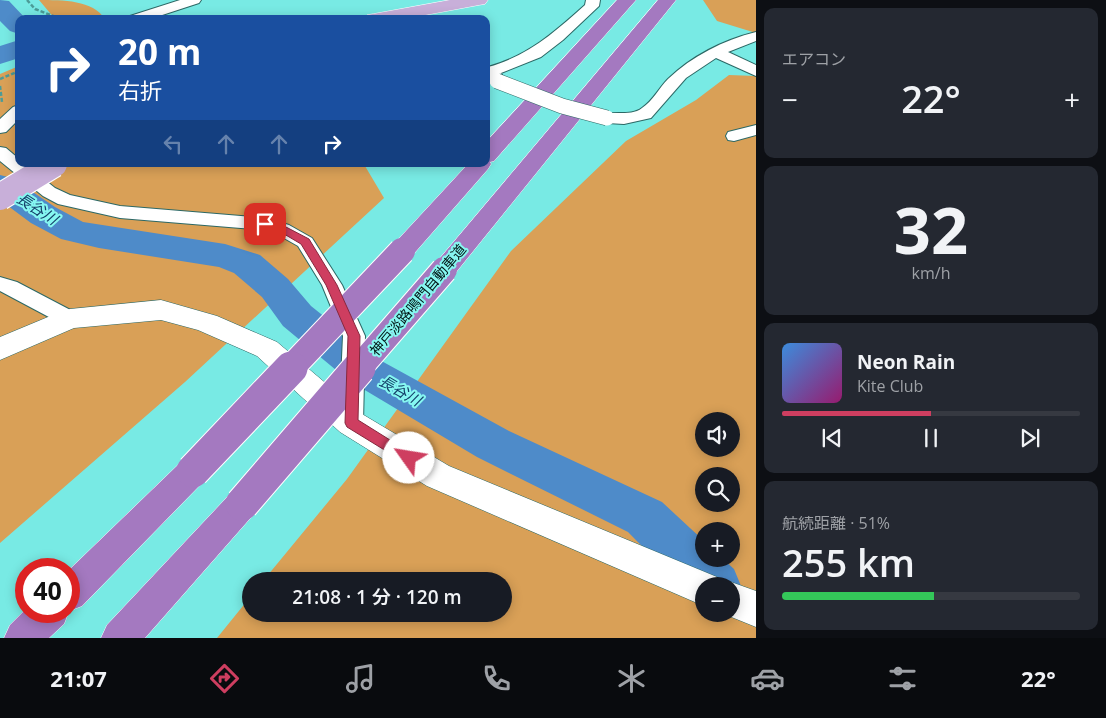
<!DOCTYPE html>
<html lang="ja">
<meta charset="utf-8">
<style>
:root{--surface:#171b24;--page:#242831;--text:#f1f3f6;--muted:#9ea1a6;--line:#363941;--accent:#ce3e60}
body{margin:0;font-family:"Open Sans","Noto Sans JP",sans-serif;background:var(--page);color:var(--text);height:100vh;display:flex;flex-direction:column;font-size:19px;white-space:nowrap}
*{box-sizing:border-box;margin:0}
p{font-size:16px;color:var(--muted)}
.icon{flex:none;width:28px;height:28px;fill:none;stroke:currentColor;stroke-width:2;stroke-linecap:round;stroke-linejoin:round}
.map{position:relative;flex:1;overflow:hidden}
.panel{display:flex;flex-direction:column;gap:8px;padding:8px;background:#0d0f14;width:350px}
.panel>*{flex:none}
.hud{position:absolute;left:15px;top:15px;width:475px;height:152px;border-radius:10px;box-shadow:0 2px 12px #0003;background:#1a4fa0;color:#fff;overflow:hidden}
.fabs{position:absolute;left:695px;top:412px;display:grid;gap:10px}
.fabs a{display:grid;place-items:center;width:45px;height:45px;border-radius:50%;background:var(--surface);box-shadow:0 2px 12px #0003;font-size:25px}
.speed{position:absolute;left:15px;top:558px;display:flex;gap:10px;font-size:25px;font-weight:700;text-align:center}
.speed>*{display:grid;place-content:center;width:65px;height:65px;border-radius:50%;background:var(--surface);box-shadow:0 2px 12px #0003;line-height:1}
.speed .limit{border:8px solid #d22;background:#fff;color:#111}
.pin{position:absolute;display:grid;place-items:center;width:42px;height:42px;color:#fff;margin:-21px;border-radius:10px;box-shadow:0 2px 8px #0006}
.me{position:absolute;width:55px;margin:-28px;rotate:302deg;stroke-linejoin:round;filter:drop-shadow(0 0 4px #0008)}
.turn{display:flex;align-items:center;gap:18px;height:105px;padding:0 20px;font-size:22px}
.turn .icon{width:65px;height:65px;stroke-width:2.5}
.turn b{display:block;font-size:35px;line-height:42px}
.lanes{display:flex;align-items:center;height:48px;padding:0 20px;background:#0003;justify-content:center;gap:25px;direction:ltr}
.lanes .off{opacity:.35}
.big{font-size:38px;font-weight:600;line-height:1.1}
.panel .card{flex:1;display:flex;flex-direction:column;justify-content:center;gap:8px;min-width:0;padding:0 18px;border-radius:10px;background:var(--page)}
.panel .dial{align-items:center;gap:0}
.dial b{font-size:65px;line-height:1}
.song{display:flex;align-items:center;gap:15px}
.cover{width:60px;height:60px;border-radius:8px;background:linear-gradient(135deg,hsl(210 70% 55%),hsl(320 70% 35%))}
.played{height:5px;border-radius:2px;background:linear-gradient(90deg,var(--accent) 50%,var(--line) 50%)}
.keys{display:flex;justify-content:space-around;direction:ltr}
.heat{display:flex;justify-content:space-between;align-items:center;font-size:28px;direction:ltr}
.charge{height:8px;border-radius:4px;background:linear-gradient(90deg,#34c759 51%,var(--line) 0)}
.trip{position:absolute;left:242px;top:572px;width:270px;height:50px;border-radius:25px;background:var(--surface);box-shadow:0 2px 12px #0003;font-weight:600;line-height:50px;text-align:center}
.dock{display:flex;height:80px;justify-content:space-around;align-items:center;background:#090b0e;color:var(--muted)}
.dock .icon{width:35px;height:35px}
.dock .current{color:var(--accent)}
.dock b{font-size:22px;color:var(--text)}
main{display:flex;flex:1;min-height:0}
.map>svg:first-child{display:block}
.green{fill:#d9a057;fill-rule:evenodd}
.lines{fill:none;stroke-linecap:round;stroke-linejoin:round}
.river{fill:#4e8bc9;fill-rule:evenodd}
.street-casing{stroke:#2c6865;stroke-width:2}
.secondary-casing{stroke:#2c6865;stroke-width:1}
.primary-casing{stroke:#fff;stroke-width:1}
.highway-casing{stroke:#fff;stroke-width:1}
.path{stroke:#4c9b97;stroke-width:2.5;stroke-dasharray:4 2;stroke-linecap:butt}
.street{fill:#fff;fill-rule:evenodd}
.secondary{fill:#fff;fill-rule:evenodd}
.primary{fill:#c8afd9;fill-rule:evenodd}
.highway{fill:#a479c0;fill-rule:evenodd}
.street-bridge-casing{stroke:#2c6865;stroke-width:16;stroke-linecap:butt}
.primary-bridge-casing{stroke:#fff;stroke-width:28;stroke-linecap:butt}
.highway-bridge-far1-casing{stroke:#fff;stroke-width:28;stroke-linecap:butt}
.highway-bridge-casing{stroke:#fff;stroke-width:35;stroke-linecap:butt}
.street-bridge{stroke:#fff;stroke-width:15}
.primary-bridge{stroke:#c8afd9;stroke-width:26}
.highway-bridge-far1{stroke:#a479c0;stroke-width:26}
.highway-bridge{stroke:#a479c0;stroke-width:33}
.route{fill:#ce3e60;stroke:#86283e}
.labels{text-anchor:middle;stroke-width:4;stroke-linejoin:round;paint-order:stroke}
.street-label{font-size:14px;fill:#001514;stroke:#86f7f1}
.water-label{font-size:15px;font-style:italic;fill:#143f69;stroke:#86f7f1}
</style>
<main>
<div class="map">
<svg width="756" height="638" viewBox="0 0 756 638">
<rect width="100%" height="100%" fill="#78eae4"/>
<path class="green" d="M39,0C63,0 93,0 105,19H55Z
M703,0H756V33L717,21Z
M19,66V164H368L365,166L384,198L185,382L0,543V74Z
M729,75L756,76V638H217L251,596V614H504V581H263L347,479L511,251L626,141L696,100ZM704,421H731V449H704ZM704,476H731V504H704ZM704,531H731V559H704ZM704,586H731V614H704Z"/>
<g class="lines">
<path class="river" d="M0,0L9,1L26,19H19V34L10,31L0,21Z
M19,40V58L0,64V46Z
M0,175L12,178L55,207L83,222L225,244L260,255L288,279L311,306L376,358L509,431L662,502L704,541V559H723L734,569L741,586L734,603L731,604V586H704V605L698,603L628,532L477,457L348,380L283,326L262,297L234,273L219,267L99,248L61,239L31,223L0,200Z"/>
<defs>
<path id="street" d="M180,0H201L199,3L150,19H128L130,16Z
M586,0H600L599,6L563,40L541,57L501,73L505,81L502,84H492L488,80V67C528,56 555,32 585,5Z
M756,32V41L728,52L756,65V76L716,58L686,78L651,118L624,124L607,123L599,118C606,108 630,118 642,108C653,101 659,88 668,79C692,56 724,40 756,32Z
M19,105V119L6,132L0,133V119L13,107Z
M756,125V135L734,141L728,140L726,136L728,132Z
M0,147L6,148L19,159V164H25L55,188L70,195L120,206L265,218L289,225L312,238L342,285L365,336L363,423L359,430L351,433L343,430L339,423L343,336L322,285L298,246L275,233L264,230L120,218L58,204L43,196L0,161Z
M0,277L17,282L78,314L81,319L78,324L70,327L62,324L0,291Z"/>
<path id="secondary" d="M161,300L217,316L277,342L362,414L449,466L717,577L721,586L731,582L756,591V627L724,614H731V586H704V606L427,486L340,432L257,356L198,330L161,320L74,328L0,360V337L60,312L70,309Z"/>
<path id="primary" d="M450,0H488L485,4L479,5L404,19H364L367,15L373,14Z"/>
<path id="highway" d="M617,0H636L494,161L490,162L491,164L488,169L411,257L402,259L393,257L389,251L393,245L468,164H486V142Z
M658,0H676L453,276L444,279L435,276L431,270L435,264Z
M193,457L204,461L209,471L204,481L82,606L69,611L64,624L49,638H4L10,625L26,609V611H69V570L182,461Z
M242,489L254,494L259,504L254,514L145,638H101L107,625L230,494Z"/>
</defs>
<use href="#street" class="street-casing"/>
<use href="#secondary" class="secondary-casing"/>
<use href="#primary" class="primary-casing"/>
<use href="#highway" class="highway-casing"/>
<path class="path" d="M27,0L35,9L61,19
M0,79L19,71
M0,86L2,102"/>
<use href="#street" class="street"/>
<use href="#secondary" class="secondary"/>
<use href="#primary" class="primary"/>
<use href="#highway" class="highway"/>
<defs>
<path id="street-bridge" d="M497,81L562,106L607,118"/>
<path id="primary-bridge" d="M0,197L54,164"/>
<path id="highway-bridge-far1" d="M290,369L402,251
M358,369L444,270"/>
<path id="highway-bridge" d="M193,471L291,368
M242,504L359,368"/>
</defs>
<use href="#street-bridge" class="street-bridge-casing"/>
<use href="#primary-bridge" class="primary-bridge-casing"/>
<use href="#highway-bridge-far1" class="highway-bridge-far1-casing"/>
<use href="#highway-bridge" class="highway-bridge-casing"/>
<use href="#street-bridge" class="street-bridge"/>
<use href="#primary-bridge" class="primary-bridge"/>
<use href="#highway-bridge-far1" class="highway-bridge-far1"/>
<use href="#highway-bridge" class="highway-bridge"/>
</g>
<path class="route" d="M265,221L286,227L309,239L337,285L360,336L358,420L414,455L416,458L414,462H404L347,427L345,423L348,336L326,285L301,244L279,231L262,226V222Z"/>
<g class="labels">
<g class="street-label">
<text transform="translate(418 300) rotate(-50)" y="5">神戸淡路鳴門自動車道</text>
</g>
<g class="water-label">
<text transform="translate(37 209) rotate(33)" y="5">長谷川</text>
<text transform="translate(400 391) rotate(30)" y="5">長谷川</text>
</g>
</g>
</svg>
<div class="fabs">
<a><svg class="icon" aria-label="sound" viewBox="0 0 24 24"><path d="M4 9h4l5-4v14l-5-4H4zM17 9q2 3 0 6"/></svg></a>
<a><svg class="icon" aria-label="search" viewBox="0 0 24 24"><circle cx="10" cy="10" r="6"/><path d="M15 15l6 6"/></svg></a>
<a>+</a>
<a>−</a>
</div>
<div class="speed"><div class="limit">40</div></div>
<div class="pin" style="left:265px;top:224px;background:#d93025"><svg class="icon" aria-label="arrive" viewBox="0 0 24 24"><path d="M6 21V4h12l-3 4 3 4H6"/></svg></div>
<svg class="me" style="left:409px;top:458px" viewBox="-20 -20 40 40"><circle r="19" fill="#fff"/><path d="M0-13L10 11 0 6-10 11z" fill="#ce3e60"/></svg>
<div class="trip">21:08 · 1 分 · 120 m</div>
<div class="hud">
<div class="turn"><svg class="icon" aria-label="right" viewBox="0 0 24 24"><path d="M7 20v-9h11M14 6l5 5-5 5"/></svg><div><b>20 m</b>右折</div></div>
<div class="lanes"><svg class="icon off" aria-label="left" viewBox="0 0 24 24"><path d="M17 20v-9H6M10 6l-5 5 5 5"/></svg><svg class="icon off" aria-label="ahead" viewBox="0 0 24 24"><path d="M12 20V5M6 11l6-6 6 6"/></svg><svg class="icon off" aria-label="ahead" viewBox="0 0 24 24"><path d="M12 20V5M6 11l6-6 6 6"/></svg><svg class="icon" aria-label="right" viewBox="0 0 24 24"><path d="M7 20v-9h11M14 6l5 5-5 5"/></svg></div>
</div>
</div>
<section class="panel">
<div class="card"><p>エアコン</p>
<div class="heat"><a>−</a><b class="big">22°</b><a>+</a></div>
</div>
<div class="card dial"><b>32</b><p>km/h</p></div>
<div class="card">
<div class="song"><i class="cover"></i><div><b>Neon Rain</b><p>Kite Club</p></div></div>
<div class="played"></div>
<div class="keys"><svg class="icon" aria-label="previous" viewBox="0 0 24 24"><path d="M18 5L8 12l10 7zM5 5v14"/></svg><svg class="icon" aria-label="pause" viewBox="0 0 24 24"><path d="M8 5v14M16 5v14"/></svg><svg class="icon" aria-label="next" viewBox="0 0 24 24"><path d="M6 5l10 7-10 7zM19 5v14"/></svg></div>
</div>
<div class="card"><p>航続距離 · 51%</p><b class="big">255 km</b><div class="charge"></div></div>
</section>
</main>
<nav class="dock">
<b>21:07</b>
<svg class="icon current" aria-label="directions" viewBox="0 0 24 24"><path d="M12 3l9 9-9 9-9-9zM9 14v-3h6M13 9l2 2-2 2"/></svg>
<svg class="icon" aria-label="music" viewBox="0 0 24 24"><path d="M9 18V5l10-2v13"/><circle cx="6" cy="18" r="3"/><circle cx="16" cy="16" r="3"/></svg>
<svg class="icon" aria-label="phone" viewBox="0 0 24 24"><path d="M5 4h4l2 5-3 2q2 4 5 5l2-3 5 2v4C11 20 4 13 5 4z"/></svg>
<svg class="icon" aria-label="climate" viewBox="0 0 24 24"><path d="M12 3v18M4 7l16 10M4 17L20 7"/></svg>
<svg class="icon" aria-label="car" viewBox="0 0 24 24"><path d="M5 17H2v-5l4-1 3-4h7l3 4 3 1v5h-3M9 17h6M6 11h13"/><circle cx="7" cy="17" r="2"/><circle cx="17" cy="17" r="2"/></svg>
<svg class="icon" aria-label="filters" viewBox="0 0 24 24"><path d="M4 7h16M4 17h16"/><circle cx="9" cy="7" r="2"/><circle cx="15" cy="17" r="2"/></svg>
<b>22°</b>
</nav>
